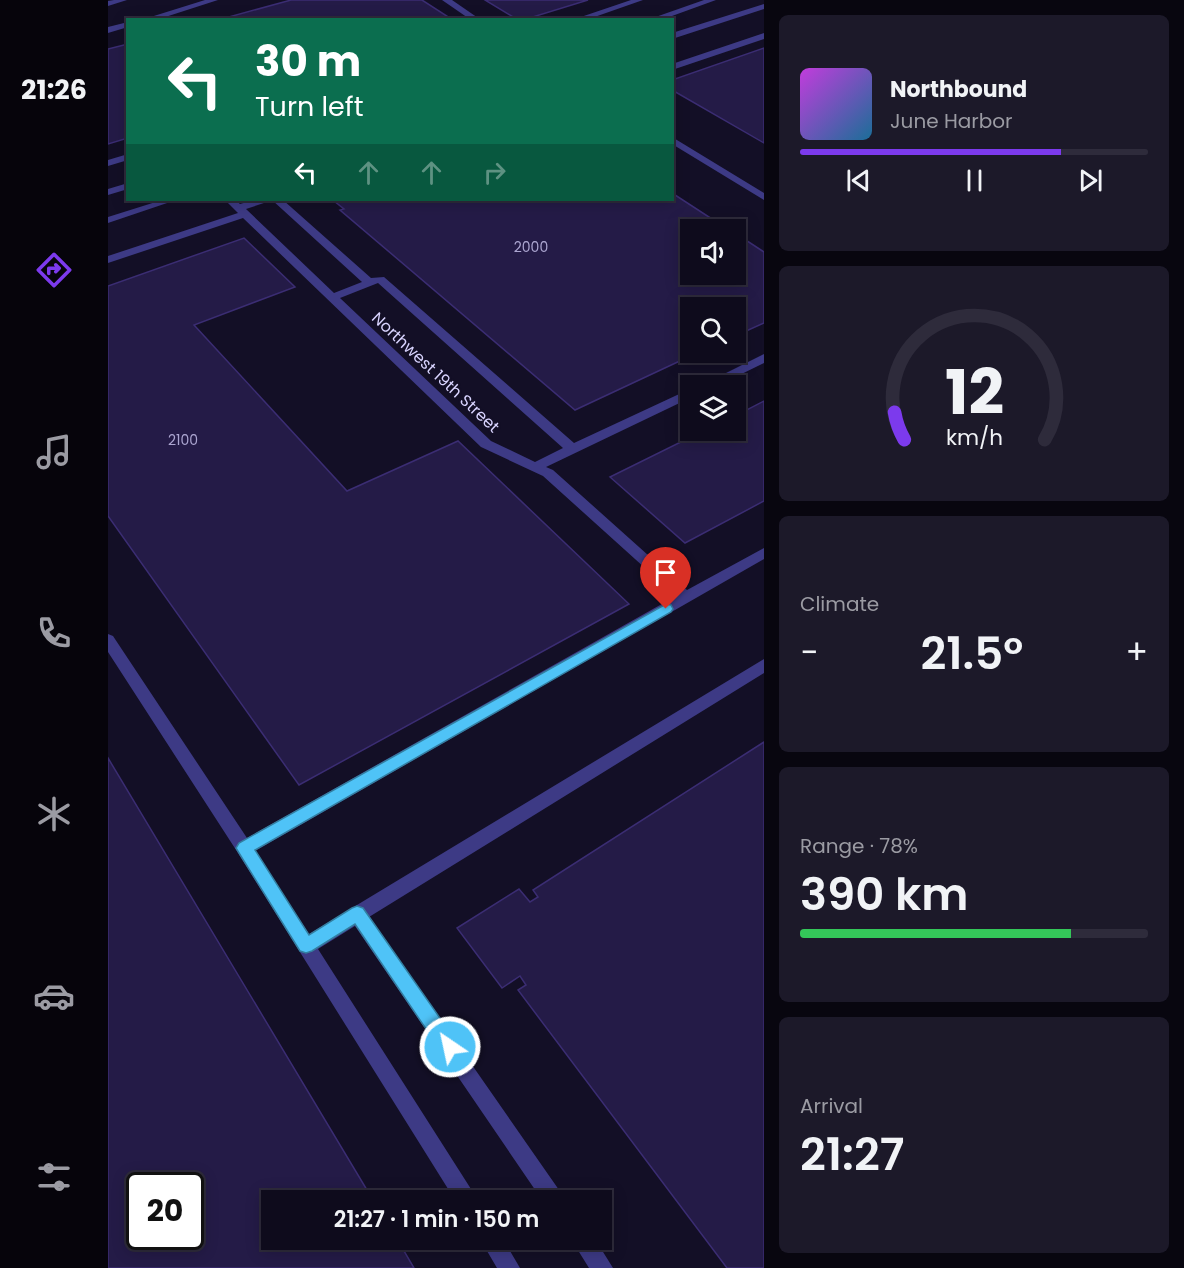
<!DOCTYPE html>
<meta charset="utf-8">
<style>
:root{--surface:#0e0b1c;--page:#1c1929;--text:#f1f3f6;--muted:#9b9ba3;--line:#2e2b3b;--accent:#7c3aed}
body{margin:0;font-family:Poppins,sans-serif;background:var(--page);color:var(--text);height:100vh;display:flex;flex-direction:column;font-size:22px;white-space:nowrap}
*{box-sizing:border-box;margin:0}
p{font-size:20px;color:var(--muted)}
.icon{flex:none;width:33px;height:33px;fill:none;stroke:currentColor;stroke-width:2;stroke-linecap:round;stroke-linejoin:round}
.map{position:relative;flex:1;overflow:hidden}
.sheet{display:flex;flex-direction:column;gap:15px;padding:15px;background:#08060f;width:420px}
.sheet>*{flex:none}
.banner{position:absolute;left:18px;top:18px;width:548px;height:183px;border-radius:0px;box-shadow:0 3px 15px #0003,0 0 0 2px var(--line);background:#0b6e4f;color:#fff;overflow:hidden}
.controls{position:absolute;left:572px;top:219px;display:grid;gap:12px}
.controls a{display:grid;place-items:center;width:66px;height:66px;border-radius:0px;background:var(--surface);box-shadow:0 3px 15px #0003,0 0 0 2px var(--line);font-size:30px}
.speed{position:absolute;left:18px;top:1172px;display:flex;gap:12px;font-size:30px;font-weight:700;text-align:center}
.speed>*{display:grid;place-content:center;width:78px;height:78px;border-radius:50%;background:var(--surface);box-shadow:0 3px 15px #0003,0 0 0 2px var(--line);line-height:1}
.speed .limit{border:3px solid #111;border-radius:9px;background:#fff;color:#111}
.pin{position:absolute;display:grid;place-items:center;width:51px;height:51px;color:#fff;margin:-62px -26px;border-radius:50% 50% 50% 0;rotate:-45deg;box-shadow:0 0 6px #0007}
.pin .icon{rotate:45deg}
.me{position:absolute;width:66px;margin:-33px;rotate:326deg;stroke-linejoin:round;filter:drop-shadow(0 0 4px #0008)}
.turn{display:flex;align-items:center;gap:21px;height:126px;padding:0 30px;font-size:27px}
.turn .icon{width:78px;height:78px;stroke-width:2.5}
.turn b{display:block;font-size:42px;line-height:51px}
.lanes{display:flex;align-items:center;height:57px;padding:0 30px;background:#0003;justify-content:center;gap:30px;direction:ltr}
.lanes .off{opacity:.35}
.big{font-size:45px;font-weight:600;line-height:1.1}
.sheet .widget{flex:1;display:flex;flex-direction:column;justify-content:center;gap:9px;min-width:0;padding:0 21px;border-radius:9px;background:var(--page)}
.sheet .dial{align-items:center;gap:0}
.dial svg{height:156px;overflow:visible;fill:none;stroke:var(--line);stroke-width:7;stroke-linecap:round;text-anchor:middle}
.dial text{fill:var(--text);stroke:none}
.song{display:flex;align-items:center;gap:18px}
.cover{width:72px;height:72px;border-radius:9px;background:linear-gradient(135deg,hsl(290 70% 55%),hsl(200 70% 35%))}
.played{height:6px;border-radius:3px;background:linear-gradient(90deg,var(--accent) 75%,var(--line) 75%)}
.keys{display:flex;justify-content:space-around;direction:ltr}
.heat{display:flex;justify-content:space-between;align-items:center;font-size:33px;direction:ltr}
.charge{height:9px;border-radius:4px;background:linear-gradient(90deg,#34c759 78%,var(--line) 0)}
.trip{position:absolute;left:153px;top:1190px;width:351px;height:60px;border-radius:0px;background:var(--surface);box-shadow:0 3px 15px #0003,0 0 0 2px var(--line);font-weight:600;line-height:60px;text-align:center}
main{display:flex;flex:1;min-height:0}
.tab-bar{display:flex;flex-direction:column;width:108px;justify-content:space-around;align-items:center;background:#06040b;color:var(--muted)}
.tab-bar .icon{width:42px;height:42px}
.tab-bar .selected{color:var(--accent)}
.tab-bar b{font-size:27px;color:var(--text)}
.map>svg:first-child{display:block}
.building{fill:#241b47;stroke:#3b2d73;stroke-width:1.5;fill-rule:evenodd}
.lines{fill:none;stroke-linecap:round;stroke-linejoin:round}
.service{fill:#3d3a85;fill-rule:evenodd}
.minor{fill:#3d3a85;fill-rule:evenodd}
.route{fill:#4fc3f7;stroke:#337fa1;stroke-width:1.5}
.labels{text-anchor:middle;stroke-width:4.5;stroke-linejoin:round;paint-order:stroke}
.number-label{font-size:14px;fill:#aca6d1}
.street-label{font-size:16px;fill:#d9d4ff;stroke:#130f26}
</style>
<main>
<nav class="tab-bar">
<b>21:26</b>
<svg class="icon selected" aria-label="directions" viewBox="0 0 24 24"><path d="M12 3l9 9-9 9-9-9zM9 14v-3h6M13 9l2 2-2 2"/></svg>
<svg class="icon" aria-label="music" viewBox="0 0 24 24"><path d="M9 18V5l10-2v13"/><circle cx="6" cy="18" r="3"/><circle cx="16" cy="16" r="3"/></svg>
<svg class="icon" aria-label="phone" viewBox="0 0 24 24"><path d="M5 4h4l2 5-3 2q2 4 5 5l2-3 5 2v4C11 20 4 13 5 4z"/></svg>
<svg class="icon" aria-label="climate" viewBox="0 0 24 24"><path d="M12 3v18M4 7l16 10M4 17L20 7"/></svg>
<svg class="icon" aria-label="car" viewBox="0 0 24 24"><path d="M5 17H2v-5l4-1 3-4h7l3 4 3 1v5h-3M9 17h6M6 11h13"/><circle cx="7" cy="17" r="2"/><circle cx="17" cy="17" r="2"/></svg>
<svg class="icon" aria-label="filters" viewBox="0 0 24 24"><path d="M4 7h16M4 17h16"/><circle cx="9" cy="7" r="2"/><circle cx="15" cy="17" r="2"/></svg>
</nav>
<div class="map">
<svg width="656" height="1268" viewBox="0 0 656 1268">
<rect width="100%" height="100%" fill="#130f26"/>
<path class="building" d="M183,0H314L345,20H110Z
M377,0H480L415,20H410Z
M20,44V138L0,144V49Z
M656,48V143L564,90V80Z
M564,193L621,230H582V274H627V233L656,252V323L627,336V308H582V352H591L467,410L232,210L236,209L226,201L564,200Z
M136,238L187,287L86,325L239,491L350,441L521,604L191,785L0,516V286Z
M656,401V501L577,543L502,477L597,430H627V416Z
M656,742V1268H619L410,990L418,985L412,976L394,988L349,928L411,889L422,902L430,897L425,890Z
M0,758L265,1200H164V1239H289L306,1268H0ZM32,1185H82V1236H32Z"/>
<g class="lines">
<path class="service" d="M6,0H19L0,6V1Z
M97,0H110L48,20H33Z
M334,0H344L373,20H363Z
M523,0H535L478,20H464Z
M20,22V27L0,33V27Z
M656,33V39L564,70V64Z
M564,137L656,193V200L564,144Z
M20,154V160L0,166V160Z
M117,200H127L132,204L146,200H160L159,202L138,209L226,293L254,282L164,200H175L263,278L276,277L466,443L582,389V398L438,467L445,470L579,590L656,548V559L147,851L201,934L656,659V673L261,917L458,1200H434L247,926L210,949L370,1200H347L130,853L0,652V634L5,636L139,838L568,596L435,476L373,447L135,218L0,263V256L130,213ZM270,283L455,448L427,462L383,441L232,298Z
M656,354V363L609,386H592Z
M372,1239H395L412,1268H389Z
M463,1239H487L505,1268H481Z"/>
<path class="minor" d="M596,0H608L553,20H539Z
M656,4V9L564,39V33Z
M20,183V189L0,195V189Z
M54,200H68L0,223V217Z"/>
</g>
<path class="route" d="M558,604L563,605L565,609L563,612L147,850L201,935L244,908L249,906L255,908L348,1041L350,1047L348,1054L342,1056L335,1054L247,924L204,951L198,953L192,951L131,853L128,848L131,843Z"/>
<g class="labels">
<g class="number-label">
<text x="423" y="252">2000</text>
<text x="75" y="445">2100</text>
</g>
<g class="street-label">
<text transform="translate(328 372) rotate(43)" y="6">Northwest 19th Street</text>
</g>
</g>
</svg>
<div class="controls">
<a><svg class="icon" aria-label="sound" viewBox="0 0 24 24"><path d="M4 9h4l5-4v14l-5-4H4zM17 9q2 3 0 6"/></svg></a>
<a><svg class="icon" aria-label="search" viewBox="0 0 24 24"><circle cx="10" cy="10" r="6"/><path d="M15 15l6 6"/></svg></a>
<a><svg class="icon" aria-label="layers" viewBox="0 0 24 24"><path d="M12 4l9 5-9 5-9-5zM3 14l9 5 9-5"/></svg></a>
</div>
<div class="speed"><div class="limit">20</div></div>
<div class="pin" style="left:558px;top:609px;background:#d93025"><svg class="icon" aria-label="arrive" viewBox="0 0 24 24"><path d="M6 21V4h12l-3 4 3 4H6"/></svg></div>
<svg class="me" style="left:342px;top:1047px" viewBox="-20 -20 40 40"><circle r="17" fill="#4fc3f7" stroke="#fff" stroke-width="3"/><path d="M0-11L8 9 0 5-8 9z" fill="#fff"/></svg>
<div class="trip">21:27 · 1 min · 150 m</div>
<div class="banner">
<div class="turn"><svg class="icon" aria-label="left" viewBox="0 0 24 24"><path d="M17 20v-9H6M10 6l-5 5 5 5"/></svg><div><b>30 m</b>Turn left</div></div>
<div class="lanes"><svg class="icon" aria-label="left" viewBox="0 0 24 24"><path d="M17 20v-9H6M10 6l-5 5 5 5"/></svg><svg class="icon off" aria-label="ahead" viewBox="0 0 24 24"><path d="M12 20V5M6 11l6-6 6 6"/></svg><svg class="icon off" aria-label="ahead" viewBox="0 0 24 24"><path d="M12 20V5M6 11l6-6 6 6"/></svg><svg class="icon off" aria-label="right" viewBox="0 0 24 24"><path d="M7 20v-9h11M14 6l5 5-5 5"/></svg></div>
</div>
</div>
<section class="sheet">
<div class="widget">
<div class="song"><i class="cover"></i><div><b>Northbound</b><p>June Harbor</p></div></div>
<div class="played"></div>
<div class="keys"><svg class="icon" aria-label="previous" viewBox="0 0 24 24"><path d="M18 5L8 12l10 7zM5 5v14"/></svg><svg class="icon" aria-label="pause" viewBox="0 0 24 24"><path d="M8 5v14M16 5v14"/></svg><svg class="icon" aria-label="next" viewBox="0 0 24 24"><path d="M6 5l10 7-10 7zM19 5v14"/></svg></div>
</div>
<div class="widget dial"><svg viewBox="0 0 100 80">
<path d="M14 69A42 42 0 1 1 86 69"/>
<path d="M14 69A42 42 0 0 1 9 55" stroke="#7c3aed"/>
<text x="50" y="56" font-size="32" font-weight="700">12</text>
<text x="50" y="72" font-size="11">km/h</text>
</svg></div>
<div class="widget"><p>Climate</p>
<div class="heat"><a>−</a><b class="big">21.5°</b><a>+</a></div>
</div>
<div class="widget"><p>Range · 78%</p><b class="big">390 km</b><div class="charge"></div></div>
<div class="widget"><p>Arrival</p><b class="big">21:27</b></div>
</section>
</main>
